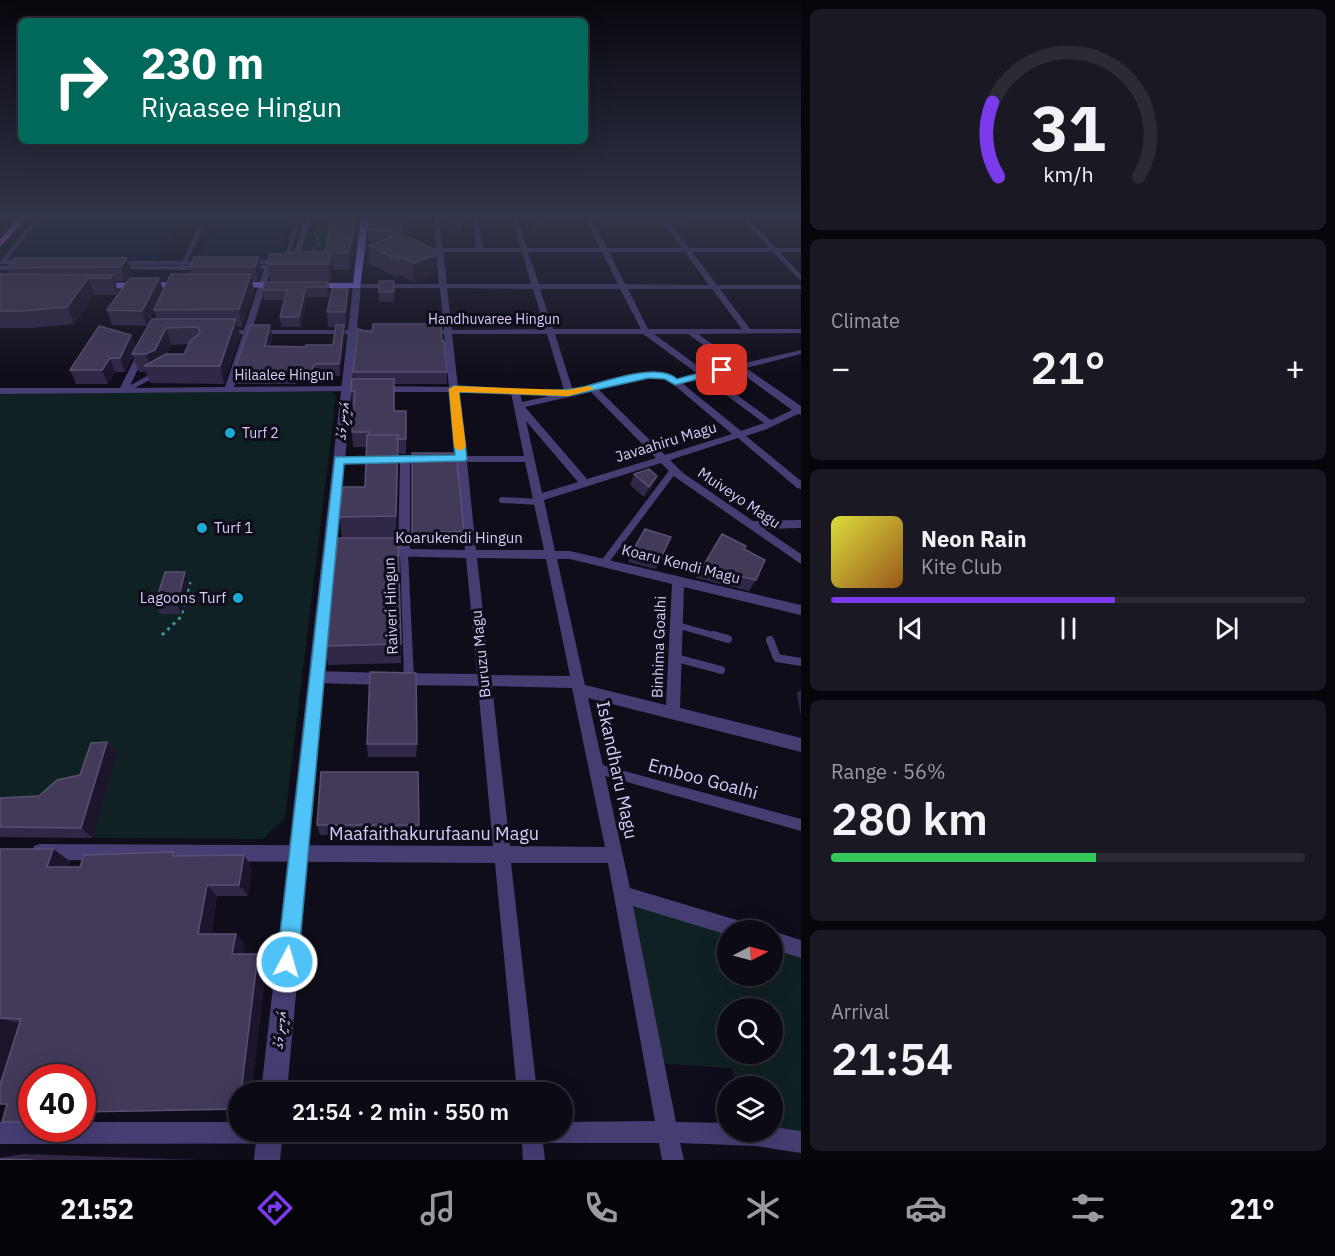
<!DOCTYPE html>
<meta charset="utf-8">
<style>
:root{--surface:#0c0a14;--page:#1a1822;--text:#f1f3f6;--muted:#9a9aa0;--line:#2c2b34;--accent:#7c3aed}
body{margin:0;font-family:"IBM Plex Sans","Noto Sans Thaana",sans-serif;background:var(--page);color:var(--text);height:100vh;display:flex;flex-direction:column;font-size:22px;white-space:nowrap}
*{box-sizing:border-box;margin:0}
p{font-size:20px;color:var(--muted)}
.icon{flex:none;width:33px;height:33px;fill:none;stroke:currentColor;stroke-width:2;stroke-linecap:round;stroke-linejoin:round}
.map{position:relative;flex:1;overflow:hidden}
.drawer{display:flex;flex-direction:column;gap:9px;padding:9px;background:#07060b;width:534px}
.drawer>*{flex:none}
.top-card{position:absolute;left:18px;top:18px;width:570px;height:126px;border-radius:9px;box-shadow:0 6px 24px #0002,0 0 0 2px var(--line);background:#00695c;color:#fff;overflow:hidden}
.needle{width:39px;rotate:84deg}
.tools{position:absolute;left:717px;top:920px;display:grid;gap:12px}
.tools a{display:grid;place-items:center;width:66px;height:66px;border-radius:50%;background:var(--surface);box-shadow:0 6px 24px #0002,0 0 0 2px var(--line);font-size:30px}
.speed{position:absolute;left:18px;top:1064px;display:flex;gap:12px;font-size:30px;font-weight:700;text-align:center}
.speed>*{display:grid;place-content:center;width:78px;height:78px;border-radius:50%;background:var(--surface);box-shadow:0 6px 24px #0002,0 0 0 2px var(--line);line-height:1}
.speed .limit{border:9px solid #d22;background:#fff;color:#111}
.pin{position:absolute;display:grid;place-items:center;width:51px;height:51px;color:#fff;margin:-26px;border-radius:12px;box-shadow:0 3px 9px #0006}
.me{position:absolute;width:66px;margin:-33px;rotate:6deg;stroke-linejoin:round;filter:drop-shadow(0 0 4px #0008)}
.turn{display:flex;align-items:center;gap:21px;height:126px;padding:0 24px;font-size:27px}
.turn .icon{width:78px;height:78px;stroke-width:2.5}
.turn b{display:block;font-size:42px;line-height:51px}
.big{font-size:45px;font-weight:600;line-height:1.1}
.drawer .card{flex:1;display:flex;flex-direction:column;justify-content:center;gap:9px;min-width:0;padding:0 21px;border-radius:9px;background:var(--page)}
.drawer .dial{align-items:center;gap:0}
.dial svg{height:156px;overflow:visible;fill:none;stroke:var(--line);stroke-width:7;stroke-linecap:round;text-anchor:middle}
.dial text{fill:var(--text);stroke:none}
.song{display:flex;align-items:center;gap:18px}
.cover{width:72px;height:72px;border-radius:9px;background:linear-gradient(135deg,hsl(60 70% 55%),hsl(30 70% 35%))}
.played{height:6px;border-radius:3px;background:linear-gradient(90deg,var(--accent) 60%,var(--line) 60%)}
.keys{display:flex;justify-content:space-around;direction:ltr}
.heat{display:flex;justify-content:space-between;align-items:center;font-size:33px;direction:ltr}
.charge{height:9px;border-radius:4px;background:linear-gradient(90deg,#34c759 56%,var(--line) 0)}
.trip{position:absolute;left:228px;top:1082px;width:345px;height:60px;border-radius:30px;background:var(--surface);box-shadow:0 6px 24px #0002,0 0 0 2px var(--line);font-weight:600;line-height:60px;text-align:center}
.dock{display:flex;height:96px;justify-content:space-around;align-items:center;background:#050408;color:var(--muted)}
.dock .icon{width:42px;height:42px}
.dock .selected{color:var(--accent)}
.dock b{font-size:27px;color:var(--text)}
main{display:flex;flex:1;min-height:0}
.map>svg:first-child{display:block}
.green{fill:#102123;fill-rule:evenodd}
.water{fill:#0d1632}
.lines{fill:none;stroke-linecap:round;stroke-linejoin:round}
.path-far1{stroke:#3a989f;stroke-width:1.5;stroke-dasharray:1.5 2;stroke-linecap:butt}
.path{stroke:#3a989f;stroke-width:3;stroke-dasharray:3 4.5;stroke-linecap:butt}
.service-far3{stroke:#463d73;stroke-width:4}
.service-far2{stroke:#463d73;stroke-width:4.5}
.service-far1{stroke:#463d73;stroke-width:6}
.service{stroke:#463d73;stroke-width:8}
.pedestrian{fill:#463d73;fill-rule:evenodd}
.minor{fill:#463d73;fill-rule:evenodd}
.tertiary{fill:#463d73;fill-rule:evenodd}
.secondary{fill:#816eee;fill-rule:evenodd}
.primary{fill:#c95fec;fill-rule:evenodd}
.wall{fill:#312746;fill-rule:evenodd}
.shaded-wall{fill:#1d152c}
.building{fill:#433959;stroke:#5a5072;stroke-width:1.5}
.route{fill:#4fc3f7;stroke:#337fa1;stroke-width:1.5}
.slow{fill:#f59e0b}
.poi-dot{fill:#1aacd7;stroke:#100d1a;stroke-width:2}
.labels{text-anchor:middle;stroke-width:6;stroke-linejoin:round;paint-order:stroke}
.far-street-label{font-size:14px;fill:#d6cbf9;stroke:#100d1a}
.far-poi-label{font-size:14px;fill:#d6cbf9;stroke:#100d1a;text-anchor:start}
.street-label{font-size:15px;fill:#d6cbf9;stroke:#100d1a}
.poi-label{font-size:15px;fill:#d6cbf9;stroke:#100d1a;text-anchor:start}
.near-street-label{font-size:18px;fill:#d6cbf9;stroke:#100d1a}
</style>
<main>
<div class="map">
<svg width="801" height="1160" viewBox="0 0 801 1160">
<rect width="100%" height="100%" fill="#100d1a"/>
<path class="green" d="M331,218L320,267H299L306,237L313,232L319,219Z
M0,392H333L336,397L285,818L263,839L0,837Z
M622,894L728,930V975H772L773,940L801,949V1142L772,1131V1086H738L731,1068L653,1063ZM728,1008H772V1053H728Z"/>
<path class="water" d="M42,216H292L279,260H199L214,223L182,222L156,260H8Z"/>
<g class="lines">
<path class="path-far1" d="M311,253L320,242L316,239L320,236H330"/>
<path class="path" d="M162,635L181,617L190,582"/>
<path class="service-far3" d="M286,260L297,223
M3,262H17
M251,262H274
M2,263L39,216
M123,263H184L181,268
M199,263H184L201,227"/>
<path class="service-far2" d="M130,388L154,375"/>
<path class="service-far1" d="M502,500L539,502
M677,625L719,637"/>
<path class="service" d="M714,635L728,639
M770,640L777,658L801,662
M676,658L721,670"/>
<path class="pedestrian" d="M671,468H677L678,470L607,565H601L600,563L601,561Z
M404,550L408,553L414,679L413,682L409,683L405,682L404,679L400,553Z
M595,763L801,819V831L595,773L591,772L589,768L591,764Z"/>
<path class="minor" d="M311,216L367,217L364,219L311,220L297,264L292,268L271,269L252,330H389L393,332L389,334H251L234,387L357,386L360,387V391L0,394V388H120L138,352L142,350L146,352L129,388L225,387L243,334H223L219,332L223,330H244L264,269L244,270L241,268L244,266L290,264L305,219Z
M434,216L439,217L442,248H476L473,216L478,217L483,248H520L512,216L517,217L527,248H600L585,218L588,216L591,218L607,248H682L659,216H665L689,248H769L742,218V216H746L776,248H801V252H780L801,275V281L773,252H692L717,285H801V289H720L750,329H801V333L698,334L740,364L801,350V354L746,368L801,406V415L798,414L767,429L746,436L801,481V489L797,488L738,438L670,460L683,473L753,521L801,520V528L764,529L801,554V564L675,477L661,463L544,500L555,551H570L801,605V615L684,587L680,708L801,738V752L588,698L630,888L740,921L746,924L749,930H728V935L633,906L676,1122L728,1123V1131H772V1127L801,1131V1153L756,1146L680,1143L684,1160H662L659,1143H543L545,1160H523L522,1143L0,1144V1122H32V1128H82V1122H238V1131H562V1122L655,1121L608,863H511L537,1092H517L495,863L40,860L34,858L32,852L34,846L40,844L493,846L478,686L402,685L397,683L395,679L397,675L402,673L477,674L466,558L380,556L378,553L380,550L398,549L400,463H339L334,460L339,457H432V461L410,462V549L465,550L456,462L450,461L449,459L456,456L450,392H378L374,389L378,386L449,387L444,334L438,332L444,330L440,288H357L353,286L357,284H439L436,252L431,250L436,248ZM443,252H522L531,284H447ZM528,252H602L618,284H539ZM609,252H685L709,285L625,284ZM447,288L533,289L545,329L452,330ZM540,289H620L641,329H553ZM628,289H712L742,329H648ZM452,334H547L564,390L458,387ZM555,334H643L698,374L677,379C657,363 597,385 573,391ZM654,334H688L732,366L706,372ZM737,370L792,410L771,420L711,376ZM649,378H666L732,434L665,455L599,390ZM703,378L764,423L741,431L682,383ZM459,392L511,393L524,456H466ZM591,392L656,458L587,479L525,407ZM520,393L554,395L522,402ZM526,421L578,482L542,493ZM467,462H525L544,550H476ZM477,558L546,559L570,676L490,675ZM557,559H570L672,584L666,705L585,685ZM492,686L572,688L605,847L510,846Z
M0,266H22L25,268L22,270H0Z
M115,266H205L208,268L205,270L113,269L112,268Z
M316,671L384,673L389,675L391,679L389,683L384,685L316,683L311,681L309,677L311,673Z
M772,931L801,940V958L772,949Z"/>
<path class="tertiary" d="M536,216H618L622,218L618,220L539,219Z
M645,216H801V219L642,220L641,218Z
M357,283L361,286L287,1092H261L353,286Z
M257,1131H283L280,1160H254Z"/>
<path class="secondary" d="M361,216H369L360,288H304L303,286L307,283H353Z
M400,216H542L538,218L403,219Z
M184,282L187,283V287L97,289L93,286L97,283Z
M232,282H283L287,285L283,288L229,287V283Z"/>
<path class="primary" d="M20,216H28L0,247V240Z"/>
</g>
<path class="wall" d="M332,216H358V221L350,270H333L331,281H270L267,264L284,254L325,252Z
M446,216H462L463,221L462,230H448L446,221Z
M529,216H543L545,220L543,229H531L528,220Z
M599,216H665L662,225H619L600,226L598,221Z
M673,216H692L689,225H674L672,221Z
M421,221L403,236L436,273L413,282L398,274V278L369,264V246L378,242L368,240V229Z
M259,257L261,271L258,281H252L254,292L242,327H238L240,336L224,384L150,383L146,372H139L133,356L125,372H115L108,384H76L70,370L131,335L136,348L157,319L154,311L147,326L112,325L107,310L159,278L163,291L191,274L189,267ZM189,344L184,354H167L171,345Z
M127,258L132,272L125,281H115L118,292L117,295H94L74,324L30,328H0V274H10L7,268Z
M394,281V302H379V292Z
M328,282L329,291L328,297H307L301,327H281L280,317L284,300H264L262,290Z
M349,304L346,327H344L345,336L340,376H317L314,382H310L297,381L296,384H237L234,372L270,325L272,337L270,346L306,347L333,345L335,327H328L327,312Z
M372,333L442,341L447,372V384H394V411H406V454H398L396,538L401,644V663L328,665L325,646L342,538L339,517L365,487L367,447H353L352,432L354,406H352L351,391L354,379L353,372Z
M412,453L464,531L462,543L412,546Z
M634,474L653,487L644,497L630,485Z
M722,534L744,549L756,580L749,591L696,578Z
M671,537L656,569L628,562L632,552Z
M189,583L181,614H160L155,604Z
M801,689V716L797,693Z
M107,742L117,754L93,838L0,837V798L39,796L80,775Z
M367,744H417L416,757H368Z
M317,825H419L418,835H320Z
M0,849H53L71,862L69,867H80L174,852L177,856L244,855L252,868L248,896H217L211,934L245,943L243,954L267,962L251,1092L0,1104Z
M23,1154L200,1160H0V1158Z"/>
<path class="shaded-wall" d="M356,216H358V221L350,270L349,253Z
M414,216H421V221L403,236L401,246V234L403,224Z
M331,253L333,270L331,281L329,264Z
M436,255V273L413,282L414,263Z
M259,257L261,271L258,281L255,267Z
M127,258L132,272L125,281L121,267Z
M251,274L254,292L242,327L239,309Z
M113,275L118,292L117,295L111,278Z
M88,278L94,295L74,324L67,307Z
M159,278L164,292L154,310V311L147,326L142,311Z
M328,282L329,291L328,297L327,287Z
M306,287L307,297L301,327L299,317Z
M348,289L349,304L346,327L345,312Z
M236,319L240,336L224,384L220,366Z
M270,325L272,337L267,358L265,346Z
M344,325L345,336L340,376L339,364Z
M166,328L171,345L161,367V366H150L146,354Z
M131,335L136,349L132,354L133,356L125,372L120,358Z
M110,358L115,372L108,384L102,370Z
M315,364L317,376L314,382H310L309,371Z
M398,435V465L396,546V516Z
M657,476L653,487L644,497L649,487Z
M185,572L189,583L181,614L177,604Z
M107,742L117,754L93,838L81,828Z
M53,849L71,862L66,879L47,867Z
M244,855L252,868L248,896L239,885Z
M207,885L217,896L209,943L198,934Z
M236,934L245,943L242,962L232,954Z
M258,954L267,962L251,1092H241Z
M0,1019L20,1023L0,1086Z"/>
<path class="building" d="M332,216H356L349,253H331L329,264H267L270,254H284L291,252H325Z
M369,216H414L403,224L401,234L368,229Z
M447,216H462L463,221H448Z
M531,216H543L545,220H533Z
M602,216H621L602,217Z
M393,236H406L436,250V255L414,263L398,256V260L369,246Z
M194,257H259L255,267H189Z
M15,258H127L121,267L7,268Z
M0,274L113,275L111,278H88L67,307L21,311H0Z
M171,274H251L239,309L154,310Z
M130,278H159L142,311L107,310Z
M379,281H394V292H379Z
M265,282H328L327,287H306L299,317H280L287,290H262Z
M332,289H348L345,312H327Z
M152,319H236L220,366H144L166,354H184L190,341L200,333L198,327L166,328L155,350L146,354H132Z
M373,324H441L442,341H444L447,372H353L358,329L372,333Z
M250,325H270L265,346L306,347V345H333L336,325H344L339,364H315L312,370L309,371L295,369L294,372H234Z
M99,326L131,335L120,358H110L102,370H70Z
M352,379H394V411H406V439H397L398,435H369V432H352L355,391H351Z
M367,435H398L396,516L339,517L343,487H365Z
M412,453H456L464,531L412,534Z
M649,469L657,476L649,487L634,474Z
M645,529L671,537L661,558L632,552Z
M722,534L746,546L744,549L765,560L756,580L702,568Z
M338,538H398L401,644L325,646Z
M165,572H185L177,604H155Z
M370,672L416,673L417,744H367Z
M107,742L81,828L0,827V798L39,796L57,780L80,775L91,743Z
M321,772H418L419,825H317Z
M0,849H53L47,867H80L84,855L174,852L173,856L244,855L239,885H207L198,934H236L232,954H258L241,1092H238V1109L82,1112V1077H32V1122H2L7,1104H0V1085L21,1019L0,1018Z
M0,1159L33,1160H0Z"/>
<linearGradient id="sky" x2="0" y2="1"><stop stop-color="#09070e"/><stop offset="0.57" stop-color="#313549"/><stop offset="1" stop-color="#313549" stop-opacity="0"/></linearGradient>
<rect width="801" height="378" fill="url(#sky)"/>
<path class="route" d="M722,367L727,370L725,372L675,385L665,379L649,378L568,396L459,392L467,459L465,461L344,464L298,962L294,969L287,972L280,969L277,962L335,457L455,455L449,389L454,386C493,387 547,395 583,387C607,381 658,362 677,379Z"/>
<path class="slow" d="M454,386L568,390L589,386L594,389L568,396L459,392L466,447L460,451L454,447L449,389Z"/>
<g class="poi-dot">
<circle cx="230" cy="433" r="6"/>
<circle cx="202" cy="528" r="6"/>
<circle cx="238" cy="598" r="6"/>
</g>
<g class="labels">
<g class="far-street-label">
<text x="494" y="324">Handhuvaree Hingun</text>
<text x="284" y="380">Hilaalee Hingun</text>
</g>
<g class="far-poi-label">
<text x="242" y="438">Turf 2</text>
</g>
<g class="street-label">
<text transform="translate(343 421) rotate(-84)" y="5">އަމީނީ މަގު</text>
<text transform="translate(666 442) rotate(-17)" y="5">Javaahiru Magu</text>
<text transform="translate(739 498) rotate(34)" y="5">Muiveyo Magu</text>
<text x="459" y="543">Koarukendi Hingun</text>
<text transform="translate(681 564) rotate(14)" y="5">Koaru Kendi Magu</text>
<text transform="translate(391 606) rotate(-92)" y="5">Raiveri Hingun</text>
<text transform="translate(659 647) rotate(-88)" y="5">Binhima Goalhi</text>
<text transform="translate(481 654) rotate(-96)" y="5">Buruzu Magu</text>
<text transform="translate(280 1030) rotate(-84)" y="5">އަމީނީ މަގު</text>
</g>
<g class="poi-label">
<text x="214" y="533">Turf 1</text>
<text x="226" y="603" text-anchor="end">Lagoons Turf</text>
</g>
<g class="near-street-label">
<text transform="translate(617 770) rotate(78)" y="6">Iskandharu Magu</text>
<text transform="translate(703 779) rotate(15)" y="6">Emboo Goalhi</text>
<text x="434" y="840">Maafaithakurufaanu Magu</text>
</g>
</g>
</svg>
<div class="tools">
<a><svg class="needle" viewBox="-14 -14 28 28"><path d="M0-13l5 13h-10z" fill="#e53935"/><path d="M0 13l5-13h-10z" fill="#9a9aa0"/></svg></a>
<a><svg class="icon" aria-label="search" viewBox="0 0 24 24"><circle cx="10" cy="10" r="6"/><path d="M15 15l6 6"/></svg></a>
<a><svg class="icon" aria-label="layers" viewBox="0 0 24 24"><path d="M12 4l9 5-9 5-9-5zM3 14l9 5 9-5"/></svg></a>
</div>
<div class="speed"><div class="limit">40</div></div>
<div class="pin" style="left:722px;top:370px;background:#d93025"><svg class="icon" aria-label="arrive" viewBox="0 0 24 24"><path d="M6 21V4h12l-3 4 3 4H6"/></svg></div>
<svg class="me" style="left:287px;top:962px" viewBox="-20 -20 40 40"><circle r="17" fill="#4fc3f7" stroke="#fff" stroke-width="3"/><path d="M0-11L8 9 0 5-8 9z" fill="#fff"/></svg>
<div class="trip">21:54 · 2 min · 550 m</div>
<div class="top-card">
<div class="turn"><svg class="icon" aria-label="right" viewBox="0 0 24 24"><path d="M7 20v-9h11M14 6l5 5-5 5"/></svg><div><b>230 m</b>Riyaasee Hingun</div></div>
</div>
</div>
<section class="drawer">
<div class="card dial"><svg viewBox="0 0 100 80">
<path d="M14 69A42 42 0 1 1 86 69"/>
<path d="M14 69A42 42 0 0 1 11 31" stroke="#7c3aed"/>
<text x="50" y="56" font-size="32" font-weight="700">31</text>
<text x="50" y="72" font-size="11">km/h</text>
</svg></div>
<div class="card"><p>Climate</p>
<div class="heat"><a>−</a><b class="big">21°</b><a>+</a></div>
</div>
<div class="card">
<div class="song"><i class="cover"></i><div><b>Neon Rain</b><p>Kite Club</p></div></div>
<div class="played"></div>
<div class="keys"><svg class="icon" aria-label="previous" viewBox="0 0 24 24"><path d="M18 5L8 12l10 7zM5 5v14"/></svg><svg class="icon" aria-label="pause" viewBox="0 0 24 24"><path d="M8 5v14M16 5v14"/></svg><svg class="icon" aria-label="next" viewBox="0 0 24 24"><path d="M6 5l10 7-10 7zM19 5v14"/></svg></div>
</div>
<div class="card"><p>Range · 56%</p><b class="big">280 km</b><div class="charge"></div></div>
<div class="card"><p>Arrival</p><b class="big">21:54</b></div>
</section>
</main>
<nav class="dock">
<b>21:52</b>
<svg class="icon selected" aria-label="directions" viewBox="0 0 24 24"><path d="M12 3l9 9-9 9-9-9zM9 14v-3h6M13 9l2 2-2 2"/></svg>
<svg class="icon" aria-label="music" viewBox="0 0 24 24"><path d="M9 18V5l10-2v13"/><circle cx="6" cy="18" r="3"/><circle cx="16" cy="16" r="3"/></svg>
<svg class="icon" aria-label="phone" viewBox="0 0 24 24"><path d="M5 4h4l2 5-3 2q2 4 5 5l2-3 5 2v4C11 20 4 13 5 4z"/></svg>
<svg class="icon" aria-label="climate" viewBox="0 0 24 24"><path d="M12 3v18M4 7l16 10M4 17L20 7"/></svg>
<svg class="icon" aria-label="car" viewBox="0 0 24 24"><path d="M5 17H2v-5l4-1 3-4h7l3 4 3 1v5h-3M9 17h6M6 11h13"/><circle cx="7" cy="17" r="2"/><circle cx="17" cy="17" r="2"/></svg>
<svg class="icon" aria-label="filters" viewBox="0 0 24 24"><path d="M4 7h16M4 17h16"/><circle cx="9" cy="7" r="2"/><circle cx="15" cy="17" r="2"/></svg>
<b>21°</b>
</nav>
